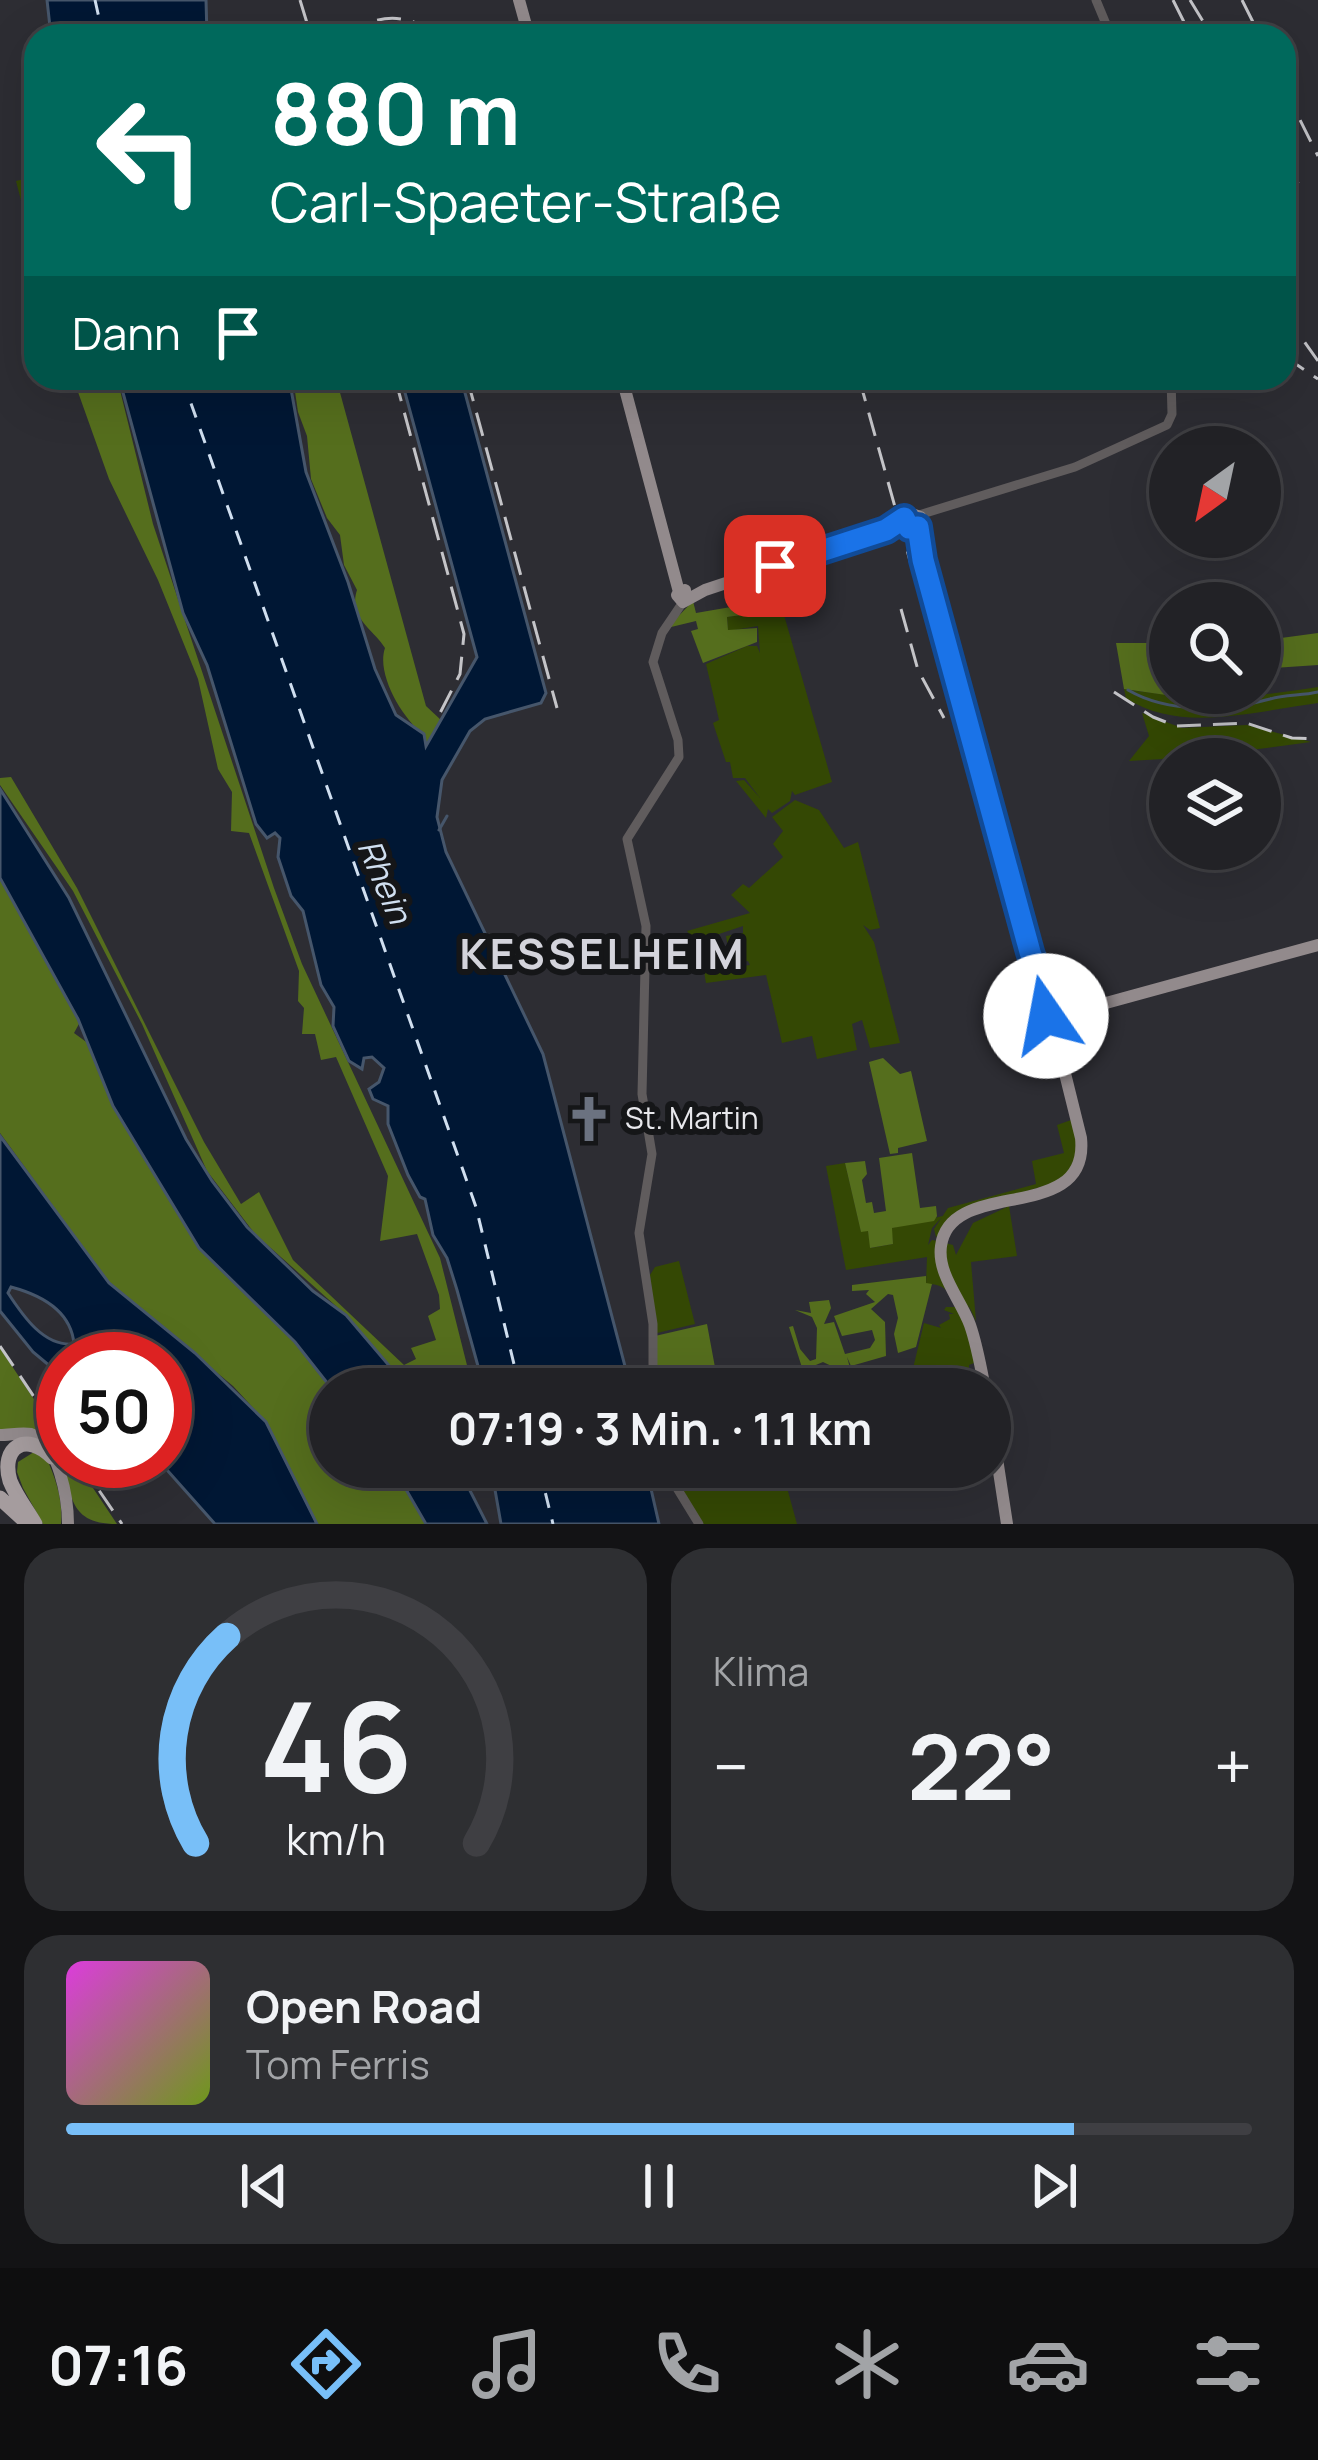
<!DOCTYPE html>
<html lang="de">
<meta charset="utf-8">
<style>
:root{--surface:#222226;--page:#2e2f32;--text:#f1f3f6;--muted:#a2a4a7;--line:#3f3f43;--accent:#78bff8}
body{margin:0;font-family:Manrope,sans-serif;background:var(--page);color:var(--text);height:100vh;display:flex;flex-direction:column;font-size:45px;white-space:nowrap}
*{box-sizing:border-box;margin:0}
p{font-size:39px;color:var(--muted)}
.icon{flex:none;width:66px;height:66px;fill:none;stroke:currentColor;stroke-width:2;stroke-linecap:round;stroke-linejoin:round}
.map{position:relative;height:1524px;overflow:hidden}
.sheet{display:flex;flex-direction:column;gap:24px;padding:24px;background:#131315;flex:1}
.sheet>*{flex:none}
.hud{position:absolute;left:24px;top:24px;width:1272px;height:366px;border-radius:36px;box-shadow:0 12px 48px #0002,0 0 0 3px var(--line);background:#00695c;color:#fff;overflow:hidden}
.needle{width:78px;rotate:213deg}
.fabs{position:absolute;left:1149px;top:426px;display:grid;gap:24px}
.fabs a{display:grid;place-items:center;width:132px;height:132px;border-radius:50%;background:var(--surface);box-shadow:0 12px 48px #0002,0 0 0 3px var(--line);font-size:60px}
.speed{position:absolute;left:36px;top:1332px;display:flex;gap:24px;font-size:60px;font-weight:700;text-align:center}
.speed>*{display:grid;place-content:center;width:156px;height:156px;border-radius:50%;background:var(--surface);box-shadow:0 12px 48px #0002,0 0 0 3px var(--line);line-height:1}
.speed .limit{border:18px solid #d22;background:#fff;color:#111}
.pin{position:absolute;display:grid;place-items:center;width:102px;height:102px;color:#fff;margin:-51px;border-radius:24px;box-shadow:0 6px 18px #0006}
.me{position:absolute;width:132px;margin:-66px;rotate:348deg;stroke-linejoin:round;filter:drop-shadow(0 0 9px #0008)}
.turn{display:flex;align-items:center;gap:42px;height:252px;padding:0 48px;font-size:54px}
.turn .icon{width:156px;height:156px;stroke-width:2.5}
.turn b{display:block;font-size:84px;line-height:102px}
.then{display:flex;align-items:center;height:114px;padding:0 48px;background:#0003;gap:24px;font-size:45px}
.big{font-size:90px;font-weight:700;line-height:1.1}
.sheet .tile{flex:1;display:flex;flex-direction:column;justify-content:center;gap:18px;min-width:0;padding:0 42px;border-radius:36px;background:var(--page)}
.sheet .dial{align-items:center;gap:0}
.dial svg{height:312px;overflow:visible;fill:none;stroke:var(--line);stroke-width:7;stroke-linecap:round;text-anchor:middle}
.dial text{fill:var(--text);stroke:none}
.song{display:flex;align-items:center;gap:36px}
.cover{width:144px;height:144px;border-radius:18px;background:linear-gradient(135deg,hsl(300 70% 55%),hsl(80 70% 35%))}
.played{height:12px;border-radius:6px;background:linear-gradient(90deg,var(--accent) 85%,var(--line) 85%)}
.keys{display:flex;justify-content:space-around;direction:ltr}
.heat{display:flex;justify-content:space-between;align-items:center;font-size:66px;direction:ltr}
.sheet .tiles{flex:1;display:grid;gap:24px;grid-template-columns:1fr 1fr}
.tile:last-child{grid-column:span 2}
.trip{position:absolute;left:309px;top:1368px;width:702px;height:120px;border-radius:60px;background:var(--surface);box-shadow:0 12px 48px #0002,0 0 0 3px var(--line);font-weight:700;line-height:120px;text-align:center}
.menu{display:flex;height:192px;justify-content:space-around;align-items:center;background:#0e0e0f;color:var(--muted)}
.menu .icon{width:84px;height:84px}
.menu .selected{color:var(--accent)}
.menu b{font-size:54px;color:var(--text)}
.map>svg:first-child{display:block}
.green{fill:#344804}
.forest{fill:#556e1d}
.water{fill:#001734;stroke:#46566b;stroke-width:3;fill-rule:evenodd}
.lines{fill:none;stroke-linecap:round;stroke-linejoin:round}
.stream{stroke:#46566b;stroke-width:3}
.ferry{stroke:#d0dff0;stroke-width:3;stroke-dasharray:15 12;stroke-linecap:butt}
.minor{stroke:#605c5d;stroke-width:9}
.major{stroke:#928a8c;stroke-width:12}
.highway{stroke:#a59c9e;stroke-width:15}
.rail{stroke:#c4c4c8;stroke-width:3;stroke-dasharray:24 12;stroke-linecap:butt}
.route-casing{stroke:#114b97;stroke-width:30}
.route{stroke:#1a73e8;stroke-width:21}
.labels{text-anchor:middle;stroke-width:12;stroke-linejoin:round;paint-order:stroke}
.poi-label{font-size:30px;fill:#e8e8ec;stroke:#151618;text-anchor:start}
.water-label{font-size:33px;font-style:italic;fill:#d0dff0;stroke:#151618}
.district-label{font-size:42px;font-weight:bold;letter-spacing:3px;fill:#d4d4dc;stroke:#151618}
</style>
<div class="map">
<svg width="1318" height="1524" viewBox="0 0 1318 1524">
<rect width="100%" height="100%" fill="#2d2d33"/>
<path class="green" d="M36,96V212L26,220L16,181L24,179L21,122L25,121L26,99Z
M780,601L832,782L795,795L792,791L790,801L772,813L768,809L766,818L736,781L744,780L760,798L745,778H733L730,762H726L713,723L719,720L706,664L747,646H757L760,653L758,626L728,631L727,617L757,613L755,603Z
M1318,687V703C1257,711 1179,734 1126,698L1124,689C1201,701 1242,699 1318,687Z
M1142,713L1182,728L1247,725L1311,742L1198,757L1129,761L1149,736Z
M795,800L819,810L844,848L858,842L880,928L870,930L863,925L874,942L900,1043L870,1048L862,1020L852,1024L857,1050L817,1059L812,1036L782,1043L766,975L706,983L704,971L750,965L748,961L731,964L726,936L743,933V926L695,942L687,931L750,913L731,895L743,884L749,888L783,857L773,844L783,831L772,817Z
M1074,1119L1080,1146L1066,1179L972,1208L936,1237L934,1229L948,1208L1036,1184L1032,1161L1064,1153L1057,1125Z
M845,1163L861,1231H868L871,1248L893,1244L891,1228L943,1216L932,1228L928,1245L932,1240L938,1241L941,1270L965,1320L983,1389H980L974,1363L969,1365L970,1389H908L924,1323L941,1328L939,1325L950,1319L949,1314H954L944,1310L946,1307H958C948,1289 943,1284 926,1284L927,1257L846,1270L826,1166Z
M1009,1206L1017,1256L971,1262L976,1321L968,1304L994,1399L1012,1524C1004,1479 1000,1429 989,1385C977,1338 943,1292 945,1243L953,1245L956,1255L973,1223Z
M679,1261L695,1324L657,1333L650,1275L655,1267Z
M666,1467H766L773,1488L786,1484L797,1524H701Z"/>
<path class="forest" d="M73,378H117L153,524L274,888L302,964L440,1258L473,1389H409L346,1315L255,1234L207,1171L142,1024L73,891L0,785V778L11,777L77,888L204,1142L241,1204L259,1192L293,1260L404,1365L416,1359L411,1348L436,1340L428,1316L440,1309L439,1295L417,1234L380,1241L388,1176L336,1057L321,1060L315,1034H302L304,1008L298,1001L299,971L249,833L231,831L232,792L218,769L198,679L158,580L109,479Z
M293,378H336L426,706L442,721L428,746L423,744V734C402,718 376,674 385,648C373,629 348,618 357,590L344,565L340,535L327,518L311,479L307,436L298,412Z
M693,601L696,613L754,603L756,613L727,617L728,630L757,628V642L703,663L691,631L698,629L696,621L667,628Z
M1318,633V665L1260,669V641Z
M1116,643H1170V693H1246V698L1201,700L1124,689Z
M0,877L80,1022L74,1033L89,1044L113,1106L198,1248L295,1342L332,1389L330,1467H353L356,1471L359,1467H393L426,1524H317L266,1422L233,1386L109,1283L0,1133Z
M883,1058L900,1074L911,1071L927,1141L898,1148V1153L890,1154L869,1062Z
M912,1153L920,1208L936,1206L937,1216L934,1221L892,1228L893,1244L870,1248L868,1231L861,1232L845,1163L865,1161L867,1174L862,1180L866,1203L872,1202L874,1213L886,1211L879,1158Z
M926,1276V1283L932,1284L916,1347L898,1353L894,1334L898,1318L893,1295L888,1294L871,1309L885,1322L886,1356L851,1366L847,1357L850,1368L840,1370L823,1362L811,1367L813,1378L806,1380L789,1327L793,1326L800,1349L810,1361L816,1359L817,1328L812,1317L795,1310L811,1313L809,1302L829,1300L831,1308L824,1324L834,1322L845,1354L870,1348L875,1340L872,1330L842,1336L834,1316L875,1302L866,1294L869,1290L852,1291V1285Z
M707,1324L719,1389H655V1336Z
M0,1348L63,1443V1461H75L117,1524C63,1524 75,1489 55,1449L0,1431Z
M34,1452L46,1457C56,1479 63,1500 61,1524H43L23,1488L17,1472L18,1462Z"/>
<path class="water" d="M47,0H206L207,36H51Z
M119,378H289L306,472L348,582L375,669L396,715L424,734L426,746L477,657L401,378H461L546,693L541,703L485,719L470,731L442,780L437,817L446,852L543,1054L631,1389H480L481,1377L457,1290L447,1258L433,1235L425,1199L420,1197L408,1175L388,1124V1106L373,1099L369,1089L379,1082L384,1068L372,1057L364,1058L362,1069L349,1061L333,1026L334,1007L321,985L303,911L291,896L278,857L280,838L275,833L267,838L256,824L207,665L183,613Z
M0,789L69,898L186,1139L212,1181L247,1227L313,1291L346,1315L409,1389H332L295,1342L199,1248L113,1106L78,1019L0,878Z
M0,1136L109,1283L195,1353L266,1422L317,1524H215L159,1461H165V1359H63V1377L33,1352L0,1311ZM11,1287C41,1295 71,1311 74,1344C44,1347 23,1316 8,1293Z
M393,1467H458L487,1524H426Z
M491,1467H646L659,1524H501Z"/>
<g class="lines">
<path class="stream" d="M1128,690C1169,714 1227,711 1270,699C1285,694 1302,696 1318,692
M439,830L447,816"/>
<path class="ferry" d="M95,0L103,36
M182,378L476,1207L520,1389
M539,1467L553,1524"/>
<path class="minor" d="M1096,0L1111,36
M919,515L1075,467L1167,425L1172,414L1171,378
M653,1389V1324L639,1233L652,1154L642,1094L646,926L627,839L679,757L678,740L653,662L662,633L683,602
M664,1467L699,1524"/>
<path class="major" d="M519,0L529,36
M622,378L679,592
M910,529L923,560L1030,952L1044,989L1067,1009L1066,1020
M685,590L677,595L683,602L705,590L886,530L909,513L920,517L918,527
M1037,988L1046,1010
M1067,1009L1106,1003L1318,945
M985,1389C981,1368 977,1345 970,1325C961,1300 937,1274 941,1246C950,1176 1090,1226 1081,1138L1053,1025
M990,1413L1007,1524
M0,1435C10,1435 21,1432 31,1434C59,1442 68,1500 68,1524"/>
<path class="highway" d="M0,1498L24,1520
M35,1524C27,1510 16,1496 10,1481C0,1447 26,1431 52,1457"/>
<path class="rail" d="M300,0L311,36
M1173,0L1191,36
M1190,0L1212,36
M1242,0L1260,36
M345,36C375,13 409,12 438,36
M1284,88L1318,156
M1284,164L1301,187
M1284,313L1318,361
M1284,356L1318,379
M395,378L464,634L460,674L439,715
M467,378L557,708
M859,378L1036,1012
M901,609L918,670L944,718
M1114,692L1153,717L1176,726L1246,723L1292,738L1318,739
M0,1346L63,1440
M79,1461L122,1524"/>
</g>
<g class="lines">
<defs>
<path id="route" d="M775,566L886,530L904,518L909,528L918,527L923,560L1030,952L1040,982L1058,1002L1048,1007L1046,1016"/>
</defs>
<use href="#route" class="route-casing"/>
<use href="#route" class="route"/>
</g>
<defs>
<symbol id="church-bare" viewBox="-9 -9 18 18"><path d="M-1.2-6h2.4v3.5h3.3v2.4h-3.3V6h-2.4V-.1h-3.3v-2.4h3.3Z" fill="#6b7280" stroke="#151618" stroke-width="2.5" paint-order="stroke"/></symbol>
</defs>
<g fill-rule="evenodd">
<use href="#church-bare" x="556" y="1086" width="66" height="66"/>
</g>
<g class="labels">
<g class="poi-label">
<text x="625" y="1129">St. Martin</text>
</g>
<g class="water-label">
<text transform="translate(385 881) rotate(67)" y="12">Rhein</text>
</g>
<g class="district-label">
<text x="603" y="969">KESSELHEIM</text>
</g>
</g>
</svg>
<div class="fabs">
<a><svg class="needle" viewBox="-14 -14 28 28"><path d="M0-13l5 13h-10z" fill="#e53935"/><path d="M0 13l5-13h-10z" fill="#a2a4a7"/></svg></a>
<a><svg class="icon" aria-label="search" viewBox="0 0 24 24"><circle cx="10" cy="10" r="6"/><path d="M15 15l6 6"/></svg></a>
<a><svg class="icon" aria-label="layers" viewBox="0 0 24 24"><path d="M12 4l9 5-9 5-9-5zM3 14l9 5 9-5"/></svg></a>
</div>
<div class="speed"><div class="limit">50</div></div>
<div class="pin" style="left:775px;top:566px;background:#d93025"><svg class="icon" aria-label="arrive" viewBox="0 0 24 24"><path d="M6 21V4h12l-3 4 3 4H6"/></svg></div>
<svg class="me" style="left:1046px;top:1016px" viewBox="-20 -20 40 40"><circle r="19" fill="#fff"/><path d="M0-13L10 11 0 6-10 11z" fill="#1a73e8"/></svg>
<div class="trip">07:19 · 3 Min. · 1.1 km</div>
<div class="hud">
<div class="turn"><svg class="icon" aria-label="left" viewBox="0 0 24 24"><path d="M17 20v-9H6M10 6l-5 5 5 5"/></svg><div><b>880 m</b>Carl-Spaeter-Straße</div></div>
<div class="then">Dann<svg class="icon" aria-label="arrive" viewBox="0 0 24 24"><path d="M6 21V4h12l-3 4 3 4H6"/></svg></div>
</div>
</div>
<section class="sheet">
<div class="tiles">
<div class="tile dial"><svg viewBox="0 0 100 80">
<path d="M14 69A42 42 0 1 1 86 69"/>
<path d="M14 69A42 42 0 0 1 22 16" stroke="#78bff8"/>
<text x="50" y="56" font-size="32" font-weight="700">46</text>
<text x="50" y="72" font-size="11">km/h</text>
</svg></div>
<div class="tile"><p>Klima</p>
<div class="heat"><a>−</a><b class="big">22°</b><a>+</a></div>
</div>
<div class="tile">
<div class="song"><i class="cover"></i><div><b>Open Road</b><p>Tom Ferris</p></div></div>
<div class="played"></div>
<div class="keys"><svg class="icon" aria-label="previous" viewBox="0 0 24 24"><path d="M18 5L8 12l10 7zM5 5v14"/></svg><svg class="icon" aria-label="pause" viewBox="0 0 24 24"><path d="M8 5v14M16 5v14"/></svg><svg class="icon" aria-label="next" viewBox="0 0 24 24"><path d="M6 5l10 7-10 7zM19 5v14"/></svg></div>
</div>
</div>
</section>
<nav class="menu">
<b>07:16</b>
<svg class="icon selected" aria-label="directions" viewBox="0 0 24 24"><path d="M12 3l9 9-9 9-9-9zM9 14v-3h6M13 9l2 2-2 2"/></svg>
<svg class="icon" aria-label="music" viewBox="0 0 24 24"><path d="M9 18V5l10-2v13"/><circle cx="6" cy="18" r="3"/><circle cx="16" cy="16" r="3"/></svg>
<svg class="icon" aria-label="phone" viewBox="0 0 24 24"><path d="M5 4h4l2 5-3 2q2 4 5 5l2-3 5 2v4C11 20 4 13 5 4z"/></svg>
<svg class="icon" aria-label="climate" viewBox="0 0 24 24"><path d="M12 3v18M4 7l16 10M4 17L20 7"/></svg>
<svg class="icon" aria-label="car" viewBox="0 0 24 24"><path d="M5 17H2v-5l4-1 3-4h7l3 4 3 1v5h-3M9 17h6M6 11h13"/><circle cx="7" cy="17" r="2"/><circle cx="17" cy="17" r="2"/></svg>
<svg class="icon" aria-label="filters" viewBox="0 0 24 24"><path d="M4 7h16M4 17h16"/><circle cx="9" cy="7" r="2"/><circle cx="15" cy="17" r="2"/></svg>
</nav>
